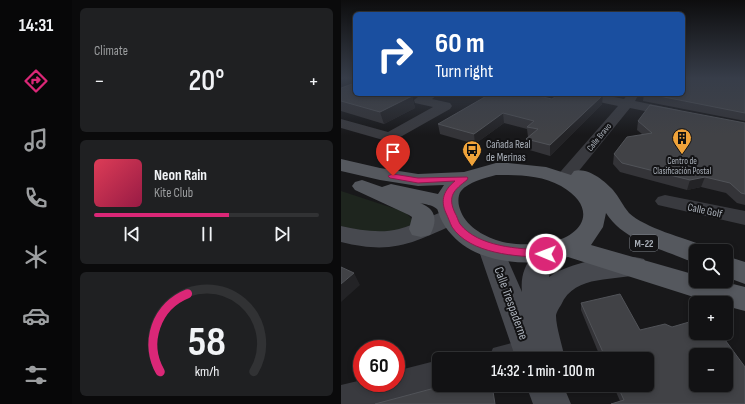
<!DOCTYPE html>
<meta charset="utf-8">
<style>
:root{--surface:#121214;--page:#1f2022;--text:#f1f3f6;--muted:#9c9ea0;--line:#313234;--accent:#db2777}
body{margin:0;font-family:"Sofia Sans Condensed",sans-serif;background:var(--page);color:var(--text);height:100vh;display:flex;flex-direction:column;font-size:15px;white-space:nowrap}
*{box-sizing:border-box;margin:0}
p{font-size:13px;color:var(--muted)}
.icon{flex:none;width:22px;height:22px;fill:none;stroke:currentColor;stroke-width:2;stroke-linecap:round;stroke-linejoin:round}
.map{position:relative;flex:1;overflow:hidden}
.side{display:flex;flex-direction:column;gap:8px;padding:8px;background:#0a0a0b;width:269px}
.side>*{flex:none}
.banner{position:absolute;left:12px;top:12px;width:332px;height:84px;border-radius:6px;box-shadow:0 2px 6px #0003,0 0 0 1px var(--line);background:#1a4fa0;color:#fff;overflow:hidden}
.controls{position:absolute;left:348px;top:244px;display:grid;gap:8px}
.controls a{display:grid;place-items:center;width:44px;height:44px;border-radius:6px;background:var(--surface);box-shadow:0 2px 6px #0003,0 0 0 1px var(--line);font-size:20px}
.speed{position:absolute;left:12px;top:340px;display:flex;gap:8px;font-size:20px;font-weight:700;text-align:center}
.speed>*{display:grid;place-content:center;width:52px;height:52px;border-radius:50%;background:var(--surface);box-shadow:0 2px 6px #0003,0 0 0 1px var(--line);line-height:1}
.speed .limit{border:6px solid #d22;background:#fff;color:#111}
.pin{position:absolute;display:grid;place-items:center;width:34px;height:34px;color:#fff;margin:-41px -17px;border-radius:50% 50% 50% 0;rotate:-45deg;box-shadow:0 0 4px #0007}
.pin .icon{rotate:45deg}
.me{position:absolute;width:44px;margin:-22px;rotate:271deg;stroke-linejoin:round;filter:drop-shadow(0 0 3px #0008)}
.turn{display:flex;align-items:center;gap:14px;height:84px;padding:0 16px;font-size:18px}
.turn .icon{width:52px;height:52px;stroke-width:2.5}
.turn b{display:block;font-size:28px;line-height:34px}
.big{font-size:30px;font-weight:600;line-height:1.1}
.side .card{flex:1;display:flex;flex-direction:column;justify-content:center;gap:6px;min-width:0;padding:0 14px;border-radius:6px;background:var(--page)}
.side .dial{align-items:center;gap:0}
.dial svg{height:104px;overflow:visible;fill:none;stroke:var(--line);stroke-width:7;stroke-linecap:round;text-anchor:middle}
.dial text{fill:var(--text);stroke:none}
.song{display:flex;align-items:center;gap:12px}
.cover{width:48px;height:48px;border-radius:6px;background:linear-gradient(135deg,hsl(350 70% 55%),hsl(340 70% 35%))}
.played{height:4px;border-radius:2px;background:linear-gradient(90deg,var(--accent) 60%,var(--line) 60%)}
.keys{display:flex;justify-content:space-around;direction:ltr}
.heat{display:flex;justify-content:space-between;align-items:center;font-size:22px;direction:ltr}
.trip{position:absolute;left:91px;top:352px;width:222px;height:40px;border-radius:6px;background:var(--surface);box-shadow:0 2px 6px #0003,0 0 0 1px var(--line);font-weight:600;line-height:40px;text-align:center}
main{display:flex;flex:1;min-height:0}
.menu{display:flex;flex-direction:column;width:72px;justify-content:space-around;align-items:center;background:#070708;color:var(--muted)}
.menu .icon{width:28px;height:28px}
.menu .on{color:var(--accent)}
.menu b{font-size:18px;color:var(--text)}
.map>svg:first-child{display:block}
.green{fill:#1e251e}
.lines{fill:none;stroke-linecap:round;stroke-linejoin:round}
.street{fill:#393a3f;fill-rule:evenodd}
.secondary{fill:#47494f;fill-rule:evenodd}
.primary{fill:#55585e;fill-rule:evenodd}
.wall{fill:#343438}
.shaded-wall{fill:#232326}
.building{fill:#414246;stroke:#515358;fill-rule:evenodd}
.route{fill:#db2777;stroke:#8e194d}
.labels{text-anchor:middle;stroke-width:4;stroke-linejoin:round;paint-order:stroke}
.far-street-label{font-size:9px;fill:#aab0b9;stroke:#131315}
.far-poi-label{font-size:9px;fill:#aab0b9;stroke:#131315}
.shield{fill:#131315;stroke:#7d8188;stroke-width:1}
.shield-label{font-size:10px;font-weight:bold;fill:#aab0b9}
.poi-label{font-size:11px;fill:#aab0b9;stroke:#131315;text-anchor:start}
.street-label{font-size:11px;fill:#aab0b9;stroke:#131315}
.near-street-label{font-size:13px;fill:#aab0b9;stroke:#131315}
</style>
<main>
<nav class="menu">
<b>14:31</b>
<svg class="icon on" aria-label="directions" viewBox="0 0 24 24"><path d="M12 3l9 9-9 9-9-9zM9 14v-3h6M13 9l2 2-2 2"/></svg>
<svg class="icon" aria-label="music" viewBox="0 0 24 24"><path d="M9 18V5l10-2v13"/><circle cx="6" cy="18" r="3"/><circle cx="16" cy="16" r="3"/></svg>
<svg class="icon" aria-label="phone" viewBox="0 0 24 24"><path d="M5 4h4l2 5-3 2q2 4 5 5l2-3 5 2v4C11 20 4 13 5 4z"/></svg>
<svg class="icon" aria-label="climate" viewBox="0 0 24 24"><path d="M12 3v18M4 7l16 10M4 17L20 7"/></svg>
<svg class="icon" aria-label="car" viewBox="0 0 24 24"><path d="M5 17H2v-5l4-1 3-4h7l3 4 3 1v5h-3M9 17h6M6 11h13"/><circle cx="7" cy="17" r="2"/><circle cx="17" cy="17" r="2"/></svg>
<svg class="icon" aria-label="filters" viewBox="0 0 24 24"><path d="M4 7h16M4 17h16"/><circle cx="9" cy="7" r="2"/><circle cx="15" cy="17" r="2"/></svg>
</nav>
<section class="side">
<div class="card"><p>Climate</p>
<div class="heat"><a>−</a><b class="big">20°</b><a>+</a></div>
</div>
<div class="card">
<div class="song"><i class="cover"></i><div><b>Neon Rain</b><p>Kite Club</p></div></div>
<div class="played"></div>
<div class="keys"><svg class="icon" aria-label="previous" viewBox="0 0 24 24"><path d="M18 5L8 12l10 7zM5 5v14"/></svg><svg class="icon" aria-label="pause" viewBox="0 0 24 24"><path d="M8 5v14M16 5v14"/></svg><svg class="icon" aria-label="next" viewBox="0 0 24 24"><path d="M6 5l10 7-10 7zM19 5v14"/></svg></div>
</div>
<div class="card dial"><svg viewBox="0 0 100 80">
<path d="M14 69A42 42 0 1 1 86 69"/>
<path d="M14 69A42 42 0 0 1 35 9" stroke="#db2777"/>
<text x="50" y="56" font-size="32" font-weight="700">58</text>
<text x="50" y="72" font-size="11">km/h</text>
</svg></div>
</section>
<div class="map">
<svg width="404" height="404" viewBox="0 0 404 404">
<rect width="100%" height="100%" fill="#18181a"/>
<path class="green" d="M0,191L64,212L69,217L72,223C46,240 28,232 0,226Z"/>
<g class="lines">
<path class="street" d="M81,94H97L91,99L109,103L111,106L109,109L54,140L49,142L0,128V119L47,132L92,107L74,103L73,100Z
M233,94H258L283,99L287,94H298L294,101L338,110L340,113L338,116L333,117L289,108L228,183L222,185L216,183L213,179L277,106L235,97Z
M324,195L404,211V225L317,205L314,201L317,197Z
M189,338L200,342L204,352L201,359H147L152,348Z
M98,360V385H110L109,387L55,404H0V385L21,380V383H55V371Z"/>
<path class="secondary" d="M110,209L118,212L122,217L118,222C72,243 52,255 0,242V226C19,230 39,234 58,229C76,224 92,214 110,209Z
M150,239L159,242L181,292C179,272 186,264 196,247L205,244L214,247L218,254L209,272L208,277C228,262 280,252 303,259L307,266L303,273C275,282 234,273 220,305C218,308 215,313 215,316C215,327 222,348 224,359H175L137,248L141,242Z
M185,385H222L230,404H192Z"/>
<path class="primary" d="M0,159L39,168L77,174L123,172L155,163H167L205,167L230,175L233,171C246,167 263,180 272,190C278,197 282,206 288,213C304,228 343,238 364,246L367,251H355V262L346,260C318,248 282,240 265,213L262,227L250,245L355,275V281H380L404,287V311L385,306V303H374L359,299L227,257C192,267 137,265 111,235C106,230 102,224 99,217C98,215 97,210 96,209C92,205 83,204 79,203C95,209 97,220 89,235L80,237L71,235L68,229L71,217L68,215L14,190L11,186L14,182L21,180L41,187L50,184L97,194L103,185L77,186L39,180L0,171ZM155,175C177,175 200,175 220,186C260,209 241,239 203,243C187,245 169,245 155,240C138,234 122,223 118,206C117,202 117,195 120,191C127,182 144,178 155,175Z
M385,256L404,262V284L385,277Z"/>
</g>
<path class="wall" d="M404,79V121L302,101L303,94H342Z
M0,88L14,94H68V96H71L74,108L43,124L0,111Z
M211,99L261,104L209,156L185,149V139L188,137H187L186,129L163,123L134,144L99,134L97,124Z
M297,121L404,123V205L396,203L385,193L360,187L346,190L279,172L272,164L273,154L301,134L296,130Z
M240,303L299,330L404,367L279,401L272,385H306V359H260L240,310Z"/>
<path class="shaded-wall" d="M58,94H68L69,98L71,96L74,108L43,124L39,112Z
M262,95L261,104L209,156V145Z
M162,113L163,123L134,144L133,134Z
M364,177L360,187L346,190L349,180Z
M13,273L19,285L0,302V284Z"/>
<path class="building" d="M342,78H398L404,79V113L308,94H342Z
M14,83V94H61L71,96L39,112L0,101V88Z
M149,94H188L211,99L218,94H256L262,95L209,145L185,139L197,129L186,127L193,121L162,113L133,134L97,124Z
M309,105L404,123V194L400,193L389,183L364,177L349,180L281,163L273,154L286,137L311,133L297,121Z
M0,267L13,273L0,284Z
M279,294L299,330L324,324L331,327L355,320V333H379L404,367V404H270L283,400L276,385H306V359H265L240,303ZM355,355H385V385H355Z
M105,385H151L154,404H34Z"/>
<linearGradient id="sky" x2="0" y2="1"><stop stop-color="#0d0d0e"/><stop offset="0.58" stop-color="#373d49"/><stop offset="1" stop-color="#373d49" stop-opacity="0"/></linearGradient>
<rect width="404" height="135" fill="url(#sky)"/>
<path class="route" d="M52,174L77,178L126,177L127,178L126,180C113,190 106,196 114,213C116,216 117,221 119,224C137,247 178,249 205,250L209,251L210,254L209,256L205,257C176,257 129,254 111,227C109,223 107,217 105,213C99,200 103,190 114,181L77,183L49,178L47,176L49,175Z"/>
<defs>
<symbol id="building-pin" viewBox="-11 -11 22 30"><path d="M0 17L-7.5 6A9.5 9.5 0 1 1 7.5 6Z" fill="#f0a33a" stroke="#131315"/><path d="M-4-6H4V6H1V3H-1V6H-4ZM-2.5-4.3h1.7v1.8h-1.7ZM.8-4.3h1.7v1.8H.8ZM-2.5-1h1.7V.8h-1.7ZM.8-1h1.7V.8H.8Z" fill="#111"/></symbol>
<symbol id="bus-pin" viewBox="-11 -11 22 30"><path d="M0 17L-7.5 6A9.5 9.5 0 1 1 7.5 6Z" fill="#f0a33a" stroke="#131315"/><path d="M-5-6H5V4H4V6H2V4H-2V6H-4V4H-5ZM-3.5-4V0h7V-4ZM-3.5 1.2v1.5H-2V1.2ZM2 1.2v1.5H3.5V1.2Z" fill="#111"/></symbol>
</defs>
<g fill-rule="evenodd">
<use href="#building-pin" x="330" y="127" width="22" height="30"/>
<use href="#bus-pin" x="120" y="139" width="22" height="30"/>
</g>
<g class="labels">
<g class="far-street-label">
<text transform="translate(258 137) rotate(-51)" y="3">Calle Bravo</text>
</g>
<g class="far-poi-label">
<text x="341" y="164">Centro de<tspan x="341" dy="10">Clasificación Postal</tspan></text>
</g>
<rect class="shield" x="289" y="235" width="28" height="16" rx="3"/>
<g class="shield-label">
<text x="303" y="247">M-22</text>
</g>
<g class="poi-label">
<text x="145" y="148">Cañada Real<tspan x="145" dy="13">de Merinas</tspan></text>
</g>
<g class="street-label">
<text transform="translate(364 210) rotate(12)" y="4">Calle Golf</text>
</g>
<g class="near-street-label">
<text transform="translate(171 303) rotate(70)" y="5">Calle Trespaderne</text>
</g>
</g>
</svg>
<div class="controls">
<a><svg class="icon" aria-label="search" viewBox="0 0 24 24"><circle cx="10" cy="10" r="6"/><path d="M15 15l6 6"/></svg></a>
<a>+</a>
<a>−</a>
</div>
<div class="speed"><div class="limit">60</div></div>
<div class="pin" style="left:52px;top:176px;background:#d93025"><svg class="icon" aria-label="arrive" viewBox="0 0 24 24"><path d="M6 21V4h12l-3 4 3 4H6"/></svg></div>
<svg class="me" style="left:205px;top:254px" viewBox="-20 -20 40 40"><circle r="17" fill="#db2777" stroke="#fff" stroke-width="3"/><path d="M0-11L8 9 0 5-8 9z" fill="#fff"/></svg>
<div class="trip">14:32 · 1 min · 100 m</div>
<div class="banner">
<div class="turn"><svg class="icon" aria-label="right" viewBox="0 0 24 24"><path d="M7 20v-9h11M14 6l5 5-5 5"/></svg><div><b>60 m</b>Turn right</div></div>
</div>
</div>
</main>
